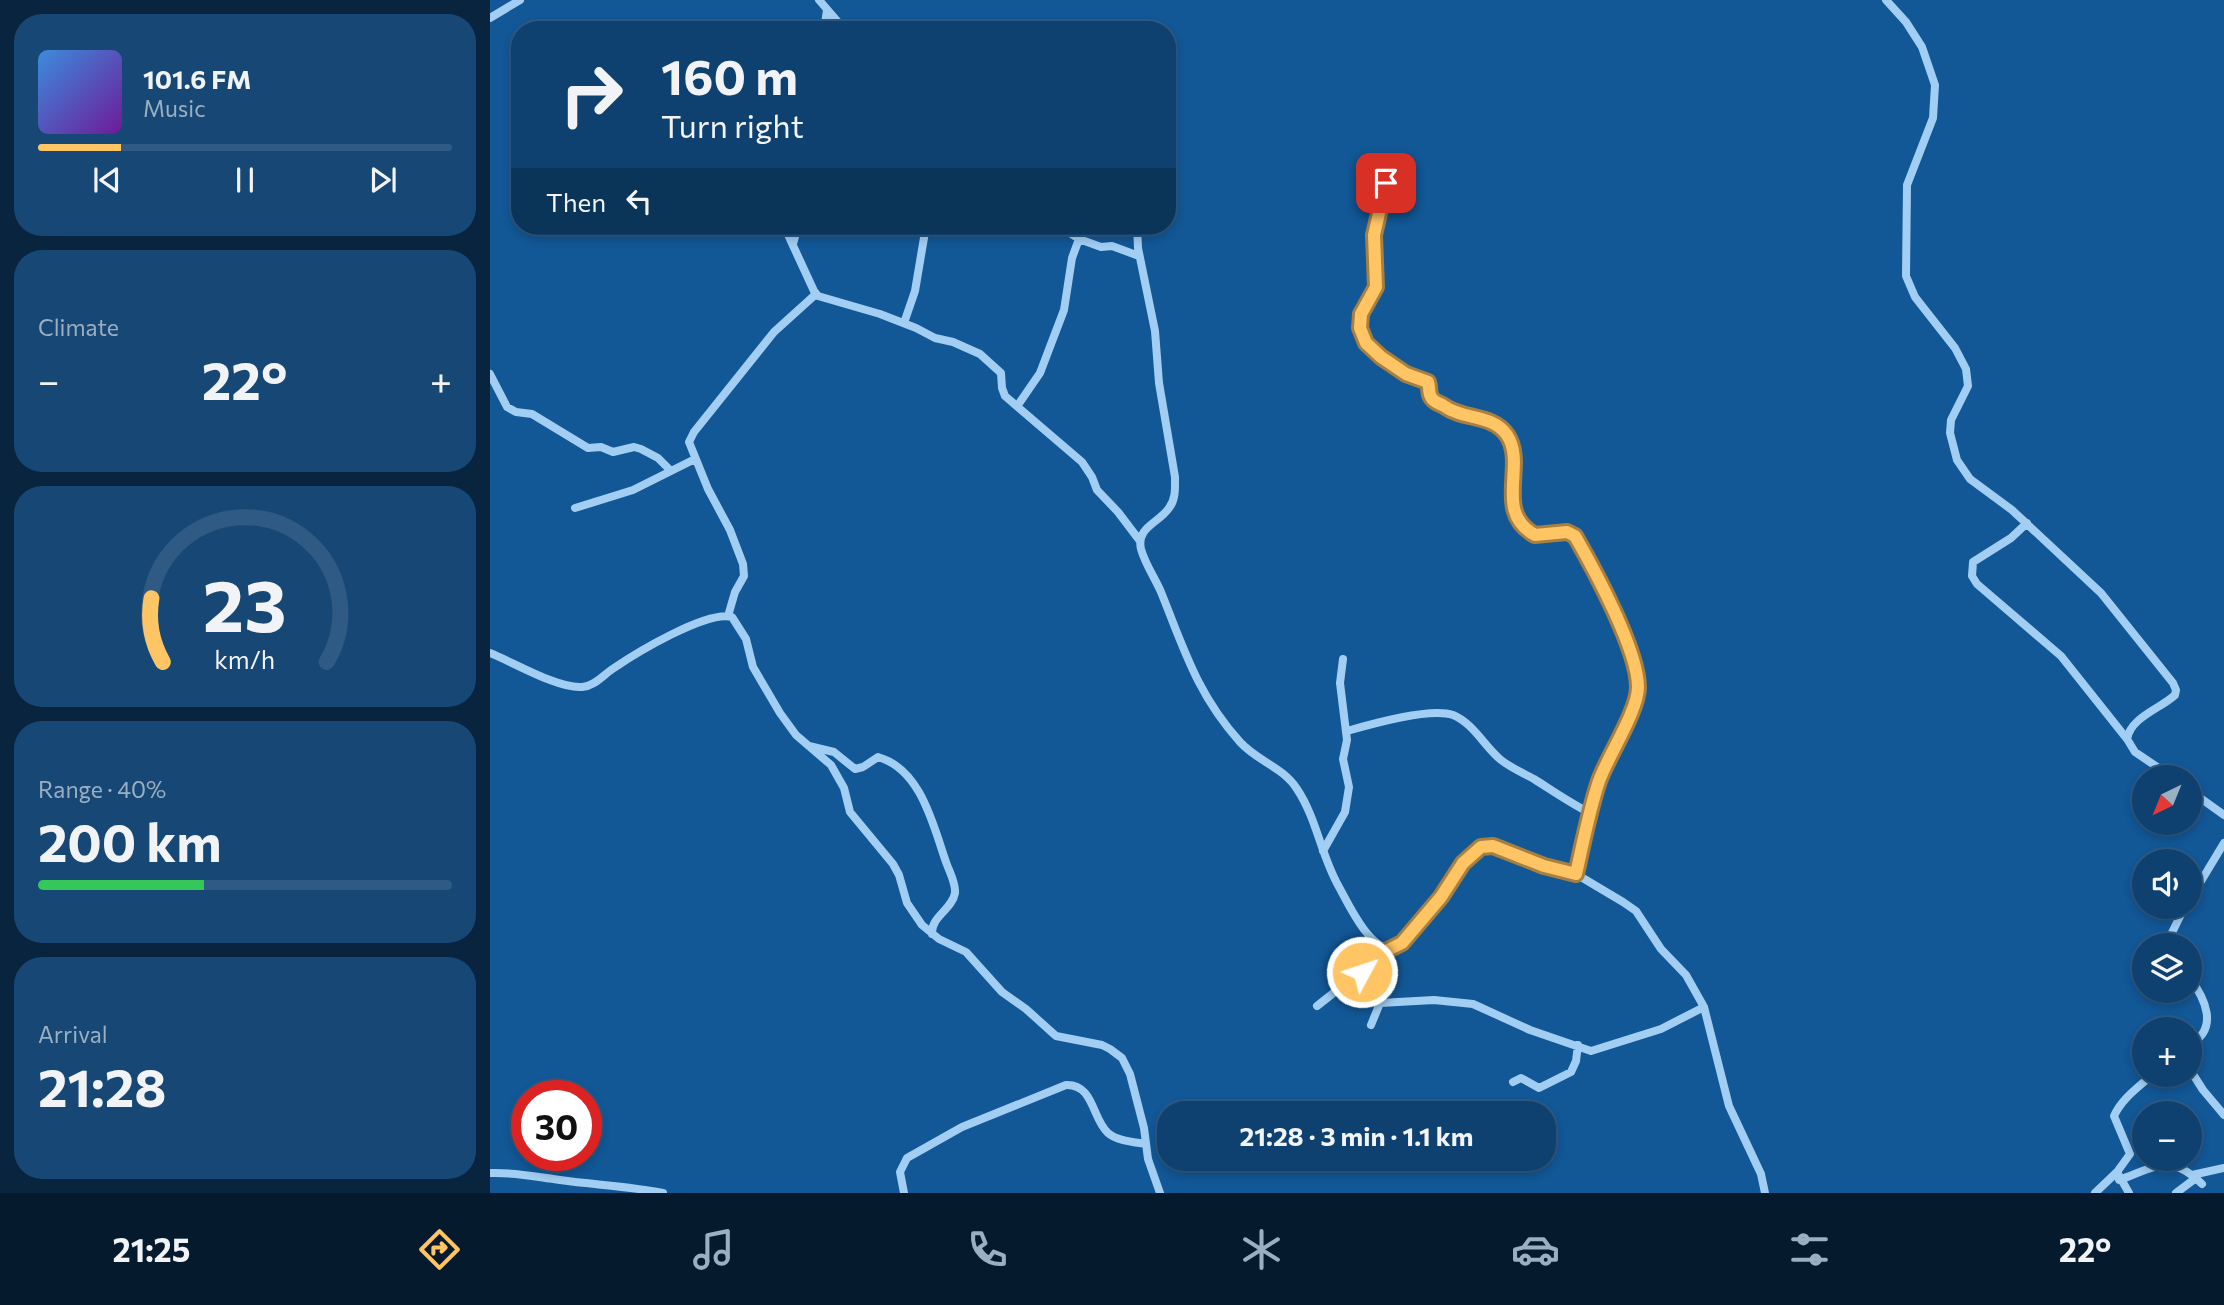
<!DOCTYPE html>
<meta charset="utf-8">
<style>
:root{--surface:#0e4170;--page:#174875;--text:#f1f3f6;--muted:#9bafc3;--line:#2e5a83;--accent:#ffc464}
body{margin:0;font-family:Commissioner,sans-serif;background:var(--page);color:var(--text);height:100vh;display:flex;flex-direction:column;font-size:26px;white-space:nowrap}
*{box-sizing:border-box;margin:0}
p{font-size:23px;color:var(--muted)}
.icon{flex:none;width:38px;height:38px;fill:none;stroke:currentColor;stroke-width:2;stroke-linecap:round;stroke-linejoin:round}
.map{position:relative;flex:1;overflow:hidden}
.sheet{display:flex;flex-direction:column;gap:14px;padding:14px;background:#08243e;width:490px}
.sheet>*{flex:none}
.top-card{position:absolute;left:21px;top:21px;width:665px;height:214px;border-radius:28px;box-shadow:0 4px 10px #0003,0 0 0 2px var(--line);background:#0e4170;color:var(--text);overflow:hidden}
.needle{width:46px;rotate:223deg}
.controls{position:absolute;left:1642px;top:765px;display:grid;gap:14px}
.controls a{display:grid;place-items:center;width:70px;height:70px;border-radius:50%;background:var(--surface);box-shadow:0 4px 10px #0003,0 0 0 2px var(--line);font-size:35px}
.speed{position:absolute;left:21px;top:1080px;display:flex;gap:14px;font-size:35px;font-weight:700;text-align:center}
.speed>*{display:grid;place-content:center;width:91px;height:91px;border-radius:50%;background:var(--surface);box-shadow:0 4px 10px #0003,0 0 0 2px var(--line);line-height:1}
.speed .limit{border:10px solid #d22;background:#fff;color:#111}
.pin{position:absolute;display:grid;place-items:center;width:60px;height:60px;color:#fff;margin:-30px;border-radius:14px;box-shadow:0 4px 10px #0006}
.me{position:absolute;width:77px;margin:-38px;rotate:50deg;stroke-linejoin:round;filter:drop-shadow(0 0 5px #0008)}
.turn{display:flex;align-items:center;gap:24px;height:147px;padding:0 35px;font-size:32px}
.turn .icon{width:91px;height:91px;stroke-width:2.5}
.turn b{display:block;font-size:49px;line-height:60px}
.then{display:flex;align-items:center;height:66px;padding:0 35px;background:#0003;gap:14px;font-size:26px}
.big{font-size:52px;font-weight:700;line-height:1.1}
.sheet .tile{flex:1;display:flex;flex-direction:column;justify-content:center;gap:10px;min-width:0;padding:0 24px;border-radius:28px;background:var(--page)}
.sheet .dial{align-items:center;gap:0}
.dial svg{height:182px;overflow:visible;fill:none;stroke:var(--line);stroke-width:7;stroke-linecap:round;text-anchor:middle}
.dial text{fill:var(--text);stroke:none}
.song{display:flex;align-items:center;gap:21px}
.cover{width:84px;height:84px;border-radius:10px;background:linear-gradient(135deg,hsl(210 70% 55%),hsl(280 70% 35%))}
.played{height:7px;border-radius:4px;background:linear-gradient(90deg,var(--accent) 20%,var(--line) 20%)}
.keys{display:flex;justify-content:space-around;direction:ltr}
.heat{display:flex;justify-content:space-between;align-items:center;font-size:38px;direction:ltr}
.charge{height:10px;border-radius:5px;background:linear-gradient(90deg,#34c759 40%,var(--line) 0)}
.trip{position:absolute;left:667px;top:1101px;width:399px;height:70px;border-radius:28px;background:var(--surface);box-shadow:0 4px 10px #0003,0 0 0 2px var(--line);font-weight:700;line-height:70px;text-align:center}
.dock{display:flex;height:112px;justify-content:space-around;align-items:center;background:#061a2d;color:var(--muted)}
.dock .icon{width:49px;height:49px}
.dock .selected{color:var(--accent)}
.dock b{font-size:32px;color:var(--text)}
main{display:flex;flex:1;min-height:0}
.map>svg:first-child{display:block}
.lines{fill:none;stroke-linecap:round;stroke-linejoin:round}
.minor{stroke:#a2cef3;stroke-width:8}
.route-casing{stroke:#a67f41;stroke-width:18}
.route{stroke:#ffc464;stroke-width:12}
</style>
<main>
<section class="sheet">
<div class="tile">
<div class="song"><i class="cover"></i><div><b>101.6 FM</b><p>Music</p></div></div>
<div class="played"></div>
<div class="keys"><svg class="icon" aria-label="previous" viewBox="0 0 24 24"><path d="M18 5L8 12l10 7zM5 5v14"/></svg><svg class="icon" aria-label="pause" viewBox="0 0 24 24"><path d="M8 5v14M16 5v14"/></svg><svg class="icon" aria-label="next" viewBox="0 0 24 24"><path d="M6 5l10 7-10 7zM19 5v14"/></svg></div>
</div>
<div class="tile"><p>Climate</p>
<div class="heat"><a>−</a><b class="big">22°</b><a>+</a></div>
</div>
<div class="tile dial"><svg viewBox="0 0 100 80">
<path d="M14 69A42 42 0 1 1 86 69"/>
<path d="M14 69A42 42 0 0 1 9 41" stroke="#ffc464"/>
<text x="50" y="56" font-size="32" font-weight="700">23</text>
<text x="50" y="72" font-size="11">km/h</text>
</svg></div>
<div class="tile"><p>Range · 40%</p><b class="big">200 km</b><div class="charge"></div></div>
<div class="tile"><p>Arrival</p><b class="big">21:28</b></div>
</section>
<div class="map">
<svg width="1734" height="1193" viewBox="0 0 1734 1193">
<rect width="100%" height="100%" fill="#125796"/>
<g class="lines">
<path class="minor" d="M329,0L355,30
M1396,0L1416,22L1432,47L1445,85L1443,118L1417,185L1416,276L1425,297L1465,348L1476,369L1478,386L1461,420L1460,433L1467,460L1480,479L1522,510L1611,593L1683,683L1686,690L1685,695C1670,709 1641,717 1637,739L1645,752L1682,777
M0,18L30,0
M334,30L337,10
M901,164C894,189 886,213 884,238C883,254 887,271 886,287C884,297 874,306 871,316C862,341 898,366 918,374C924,377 932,378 938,382C940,387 938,392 941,397C944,403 950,403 954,407C973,420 1003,414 1017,435C1037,465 1003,512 1045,535L1077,532L1085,536C1104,568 1148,651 1148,687C1148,711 1118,756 1109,781C1099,811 1093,843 1086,874
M294,226L324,291L328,296L390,314L426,328L445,338L463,342L490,354L511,373L512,388L515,396L592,462L602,477L607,490L628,512L650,541
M569,226L589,239L611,247L622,246L649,256
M647,226L648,248L665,331L669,383L685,477C685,488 686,499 679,508C669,523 646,527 651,549C655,564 665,578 671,592C694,649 707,694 750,742C767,761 793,767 807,789C827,819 831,856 849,887C859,905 879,949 902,949L912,943L934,918L979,856L991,847L1003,846L1054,866L1086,874L1133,902L1146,911L1171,949L1196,975L1214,1007L1239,1106L1271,1174L1275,1193
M303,244L308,226
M414,323L425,291L436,226
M0,374L17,407L26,412L42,414L98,448L111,447L123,452L144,447L151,449L168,458L181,471
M528,405L550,373L574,310L582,258L589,239
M85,508L143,490L205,459
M1537,523L1521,538L1483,562L1482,576L1487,584L1571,656L1637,739
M238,616L245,592L254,576L253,564L240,530L218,489L199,442L204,432L284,332L326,294
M0,653C23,662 68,689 92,687C105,686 113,675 124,668C146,653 217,610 242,617L256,639L263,667L290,713L306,735L341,765L354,788L360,812L403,864L409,875L417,903L432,925L449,939L476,952L512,992L536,1009L566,1036L612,1045L620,1049L632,1058L640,1074L654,1128L658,1159L670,1193
M857,731C881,724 940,707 963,715C983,723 995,747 1011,760C1021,768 1033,773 1044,779C1063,791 1080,803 1100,813
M319,746L344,752L365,769L373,767L388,757C431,769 443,825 456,862C459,871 466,883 465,893C462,910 441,916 442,934
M1699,790L1734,815
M833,851L855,812L859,787L853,759L857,740L850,683L853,659
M1699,901L1734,843
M1676,945L1695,906
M872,972L889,997L890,1003L881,1025
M1699,977C1715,998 1730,1029 1699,1045
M890,1003L944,1000L983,1004L1040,1030L1101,1051L1171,1029L1214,1007
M827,1006L898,950
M1699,1068L1713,1090L1734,1115
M1023,1082L1031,1078L1049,1088L1081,1072L1086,1061L1088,1045
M0,1173C24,1172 46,1177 70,1180C105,1185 139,1186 173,1193
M1702,1175L1734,1168
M1629,1180C1666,1167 1680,1153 1712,1184
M414,1193L410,1172L417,1158L472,1127L576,1085C604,1084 602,1119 618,1133C627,1141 644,1142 656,1144
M1605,1193L1627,1172
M1639,1193L1627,1172L1640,1154L1624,1116C1632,1098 1649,1087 1663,1074
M1686,1193L1706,1178"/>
</g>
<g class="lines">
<defs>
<path id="route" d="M872,972L898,950L912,943L951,897L973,863L991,847L1003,846L1054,866L1086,874C1093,843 1099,811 1109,781C1118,756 1148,711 1148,687C1148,650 1104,569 1085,536L1077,532L1045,535C1003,512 1037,465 1017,435C1003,414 973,420 954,406C950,403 944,403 941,397C938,392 940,387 938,382L916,374L891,357L876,343L870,328L871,314L886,287L884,235L896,183"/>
</defs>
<use href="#route" class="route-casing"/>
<use href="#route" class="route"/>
</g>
</svg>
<div class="controls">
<a><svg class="needle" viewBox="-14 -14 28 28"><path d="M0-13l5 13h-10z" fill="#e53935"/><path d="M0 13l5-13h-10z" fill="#9bafc3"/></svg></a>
<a><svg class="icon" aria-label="sound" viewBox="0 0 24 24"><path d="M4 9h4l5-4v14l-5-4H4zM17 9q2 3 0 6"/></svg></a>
<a><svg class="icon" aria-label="layers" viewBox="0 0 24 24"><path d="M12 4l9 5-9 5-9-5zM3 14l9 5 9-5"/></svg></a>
<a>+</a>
<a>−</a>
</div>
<div class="speed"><div class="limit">30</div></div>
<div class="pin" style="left:896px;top:183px;background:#d93025"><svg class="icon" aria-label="arrive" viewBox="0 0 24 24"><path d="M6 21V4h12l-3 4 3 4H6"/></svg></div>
<svg class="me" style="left:872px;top:972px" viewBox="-20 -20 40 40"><circle r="17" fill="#ffc464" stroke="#fff" stroke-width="3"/><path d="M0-11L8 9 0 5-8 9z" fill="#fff"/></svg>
<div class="trip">21:28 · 3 min · 1.1 km</div>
<div class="top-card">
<div class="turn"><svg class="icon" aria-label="right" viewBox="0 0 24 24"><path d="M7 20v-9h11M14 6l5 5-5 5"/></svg><div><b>160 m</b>Turn right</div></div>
<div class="then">Then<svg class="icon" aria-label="left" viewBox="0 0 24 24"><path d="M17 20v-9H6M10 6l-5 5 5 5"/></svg></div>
</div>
</div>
</main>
<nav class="dock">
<b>21:25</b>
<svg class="icon selected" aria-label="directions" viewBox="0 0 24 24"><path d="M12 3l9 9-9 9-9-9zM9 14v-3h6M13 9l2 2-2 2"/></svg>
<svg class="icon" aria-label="music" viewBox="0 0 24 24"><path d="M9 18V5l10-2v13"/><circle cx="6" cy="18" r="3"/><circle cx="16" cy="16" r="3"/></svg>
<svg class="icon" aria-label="phone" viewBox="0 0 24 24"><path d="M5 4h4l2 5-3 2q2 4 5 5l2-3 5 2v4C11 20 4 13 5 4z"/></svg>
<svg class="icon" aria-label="climate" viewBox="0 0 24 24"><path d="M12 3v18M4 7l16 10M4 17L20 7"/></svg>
<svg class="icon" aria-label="car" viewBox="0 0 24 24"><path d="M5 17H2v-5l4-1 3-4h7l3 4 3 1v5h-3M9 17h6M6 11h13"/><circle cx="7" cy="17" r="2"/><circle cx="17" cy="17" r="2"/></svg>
<svg class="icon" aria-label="filters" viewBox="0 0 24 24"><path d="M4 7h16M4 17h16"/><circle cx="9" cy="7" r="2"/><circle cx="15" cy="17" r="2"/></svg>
<b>22°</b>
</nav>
